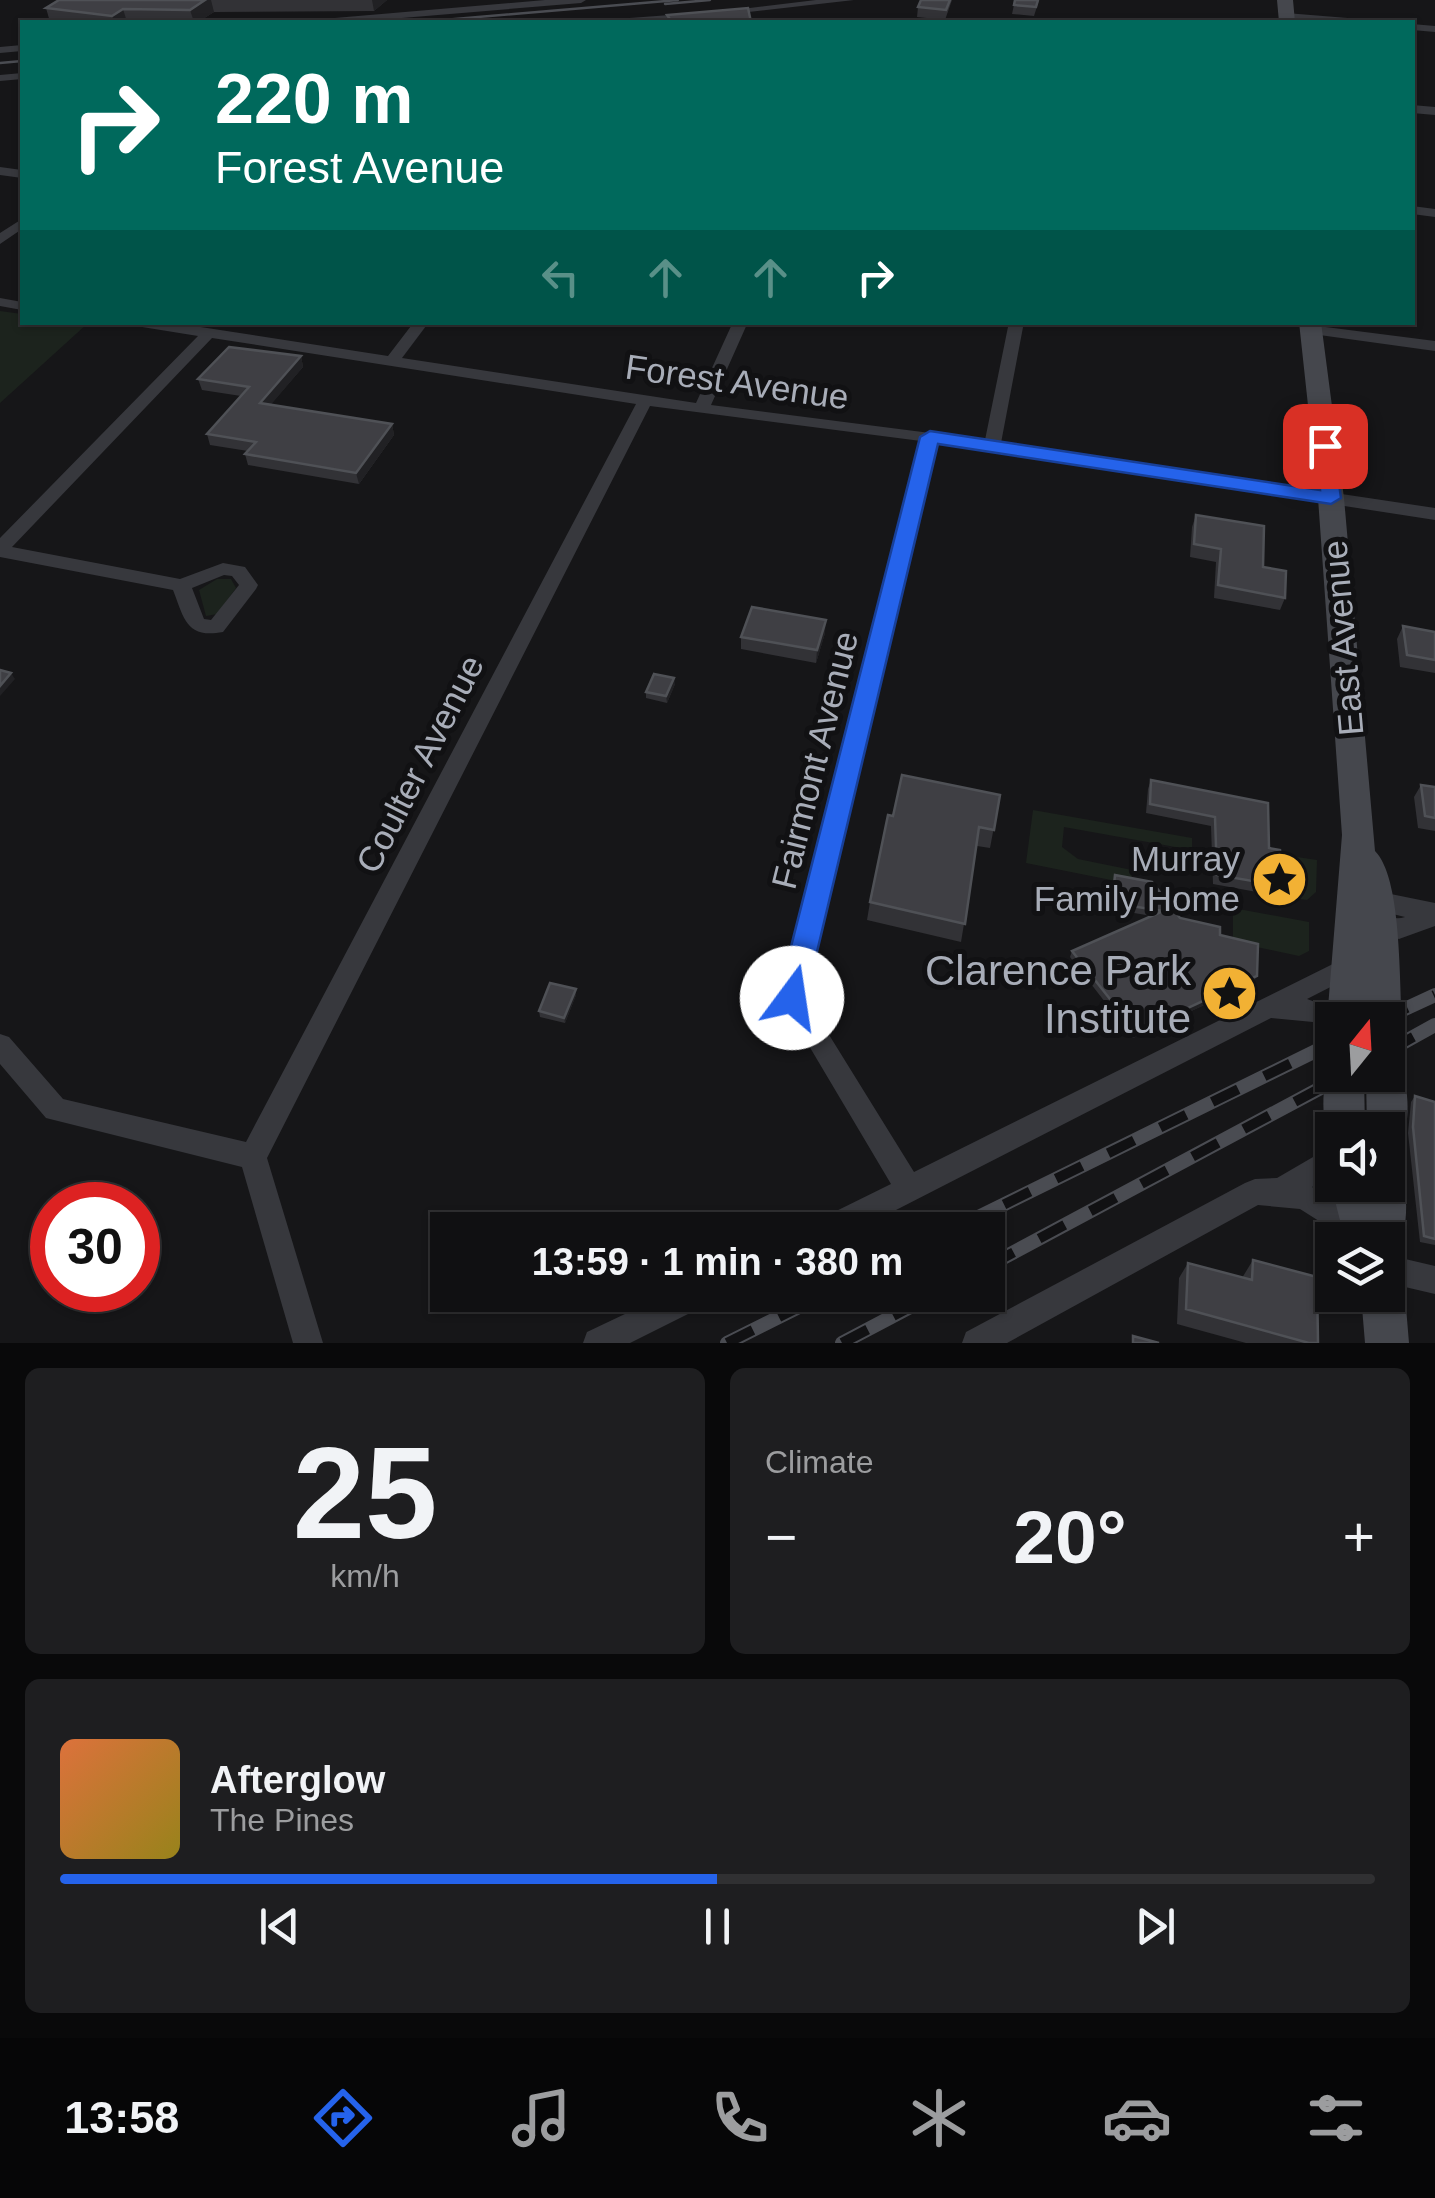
<!DOCTYPE html>
<meta charset="utf-8">
<style>
:root{--surface:#101012;--page:#1e1e20;--text:#f1f3f6;--muted:#9c9d9f;--line:#303032;--accent:#2563eb}
body{margin:0;font-family:Helvetica,sans-serif;background:var(--page);color:var(--text);height:100vh;display:flex;flex-direction:column;font-size:38px;white-space:nowrap}
*{box-sizing:border-box;margin:0}
p{font-size:32px;color:var(--muted)}
.icon{flex:none;width:55px;height:55px;fill:none;stroke:currentColor;stroke-width:2;stroke-linecap:round;stroke-linejoin:round}
.map{position:relative;height:1343px;overflow:hidden}
.panel{display:flex;flex-direction:column;gap:25px;padding:25px;background:#09090a;flex:1}
.panel>*{flex:none}
.banner{position:absolute;left:20px;top:20px;width:1395px;height:305px;border-radius:0px;box-shadow:0 2px 8px #0004,0 0 0 2px var(--line);background:#00695c;color:#fff;overflow:hidden}
.needle{width:65px;rotate:18deg}
.controls{position:absolute;left:1315px;top:1002px;display:grid;gap:20px}
.controls a{display:grid;place-items:center;width:90px;height:90px;border-radius:0px;background:var(--surface);box-shadow:0 2px 8px #0004,0 0 0 2px var(--line);font-size:50px}
.speed{position:absolute;left:30px;top:1182px;display:flex;gap:20px;font-size:50px;font-weight:700;text-align:center}
.speed>*{display:grid;place-content:center;width:130px;height:130px;border-radius:50%;background:var(--surface);box-shadow:0 2px 8px #0004,0 0 0 2px var(--line);line-height:1}
.speed .limit{border:15px solid #d22;background:#fff;color:#111}
.pin{position:absolute;display:grid;place-items:center;width:85px;height:85px;color:#fff;margin:-42px;border-radius:20px;box-shadow:0 5px 15px #0006}
.me{position:absolute;width:110px;margin:-55px;rotate:14deg;stroke-linejoin:round;filter:drop-shadow(0 0 8px #0008)}
.turn{display:flex;align-items:center;gap:35px;height:210px;padding:0 30px;font-size:45px}
.turn .icon{width:130px;height:130px;stroke-width:2.5}
.turn b{display:block;font-size:70px;line-height:85px}
.lanes{display:flex;align-items:center;height:95px;padding:0 30px;background:#0003;justify-content:center;gap:50px;direction:ltr}
.lanes .off{opacity:.35}
.big{font-size:75px;font-weight:700;line-height:1.1}
.panel .widget{flex:1;display:flex;flex-direction:column;justify-content:center;gap:15px;min-width:0;padding:0 35px;border-radius:15px;background:var(--page)}
.panel .dial{align-items:center;gap:0}
.dial b{font-size:130px;line-height:1}
.song{display:flex;align-items:center;gap:30px}
.cover{width:120px;height:120px;border-radius:15px;background:linear-gradient(135deg,hsl(20 70% 55%),hsl(50 70% 35%))}
.played{height:10px;border-radius:5px;background:linear-gradient(90deg,var(--accent) 50%,var(--line) 50%)}
.keys{display:flex;justify-content:space-around;direction:ltr}
.heat{display:flex;justify-content:space-between;align-items:center;font-size:55px;direction:ltr}
.panel .tiles{flex:1;display:grid;gap:25px;grid-template-columns:1fr 1fr}
.widget:last-child{grid-column:span 2}
.trip{position:absolute;left:430px;top:1212px;width:575px;height:100px;border-radius:0px;background:var(--surface);box-shadow:0 2px 8px #0004,0 0 0 2px var(--line);font-weight:700;line-height:100px;text-align:center}
.tab-bar{display:flex;height:160px;justify-content:space-around;align-items:center;background:#060607;color:var(--muted)}
.tab-bar .icon{width:70px;height:70px}
.tab-bar .selected{color:var(--accent)}
.tab-bar b{font-size:45px;color:var(--text)}
.map>svg:first-child{display:block}
.green{fill:#1c231d}
.lines{fill:none;stroke-linecap:round;stroke-linejoin:round}
.street{fill:#37383d;fill-rule:evenodd}
.secondary{fill:#45474d;fill-rule:evenodd}
.tram{stroke:#4a4c52;stroke-width:2.5}
.rail-casing{stroke:#4a4c52;stroke-width:14}
.rail{stroke:#111113;stroke-width:10;stroke-dasharray:29;stroke-linecap:butt}
.wall{fill:#323236}
.shaded-wall{fill:#212124}
.building{fill:#3f3f44;stroke:#4f5156;stroke-width:2.5}
.route{fill:#2563eb;stroke:#184099;stroke-width:2.5}
.labels{text-anchor:middle;stroke-width:10;stroke-linejoin:round;paint-order:stroke}
.street-label{font-size:35px;fill:#a8adb8;stroke:#111113}
.poi-label{font-size:35px;fill:#a8adb8;stroke:#111113;text-anchor:end}
.near-poi-label{font-size:42px;fill:#a8adb8;stroke:#111113;text-anchor:end}
</style>
<div class="map">
<svg width="1435" height="1343" viewBox="0 0 1435 1343">
<rect width="100%" height="100%" fill="#161618"/>
<path class="green" d="M0,311L22,314V322L87,324L0,403Z
M217,579H231L236,588L217,614L206,616L199,590Z
M1033,810L1192,838V850L1064,827L1062,847L1078,859L1132,870L1131,884L1026,863Z
M1277,854L1317,860L1316,892L1307,900L1287,897L1285,873Z
M1233,908L1309,922V951L1299,956L1233,942Z"/>
<g class="lines">
<path class="street" d="M545,0H586L581,3L354,22H318L323,19Z
M816,0H854L722,15L717,12Z
M697,13L698,15L693,18L611,22L616,19Z
M1286,13L1360,19L1365,22L1282,18L1281,16Z
M1412,24L1435,26V32L1412,30Z
M22,45V51L0,53V47Z
M22,73V79L0,81V75Z
M1412,105L1435,107V115L1412,113Z
M0,167L22,170V178L0,175Z
M1412,206L1435,209V217L1412,214Z
M22,219V229L0,244V233Z
M0,298L22,302V310L0,306Z
M129,322H168L388,356L414,322H429L402,358L696,403L733,322H748L711,405L985,440L1009,322H1024L1001,443L1435,508V520L937,443L805,996L914,1172L1351,955L1360,958L1363,965L1360,972L1307,999L1343,1012L1347,1020H1332V1031L1313,1022L1271,1018L857,1230H814L818,1220L891,1184L780,997L921,441L650,406L267,1158L323,1343H293L242,1167L46,1118L0,1064V1034L9,1037L63,1099L246,1142L636,404L212,338L12,547L180,579L223,563L245,567L258,585L256,589L223,632C186,639 184,618 173,590L0,557V538L198,336L136,326ZM224,575L232,576L239,585L211,620L204,619L192,588Z
M1310,325L1435,341V351L1305,333V327Z
M1376,891L1435,903V926L1399,939L1371,931L1367,924L1371,917C1383,913 1393,921 1405,917L1368,908L1364,901L1368,894Z
M1332,1146V1174L1312,1187L1370,1221L1374,1231L1370,1240H1349L1300,1209L1258,1205L1007,1343H962L966,1332L1245,1183L1255,1179L1277,1178Z
M1388,1255L1435,1266V1294L1388,1283Z
M665,1295H711L706,1305L630,1343H583L587,1332Z"/>
<path class="secondary" d="M1277,0H1293L1295,22H1279Z
M1299,322H1321L1344,498L1375,851C1402,878 1399,981 1402,1020L1396,1032L1388,1035V1020H1332V1031L1327,1020L1342,835L1318,498Z
M1388,1058L1399,1062C1409,1085 1411,1121 1401,1143L1388,1149V1130H1367L1366,1075H1388Z
M1332,1062V1075H1364L1365,1130H1332V1144C1320,1124 1321,1082 1332,1062Z
M1388,1166L1400,1171C1410,1195 1407,1231 1397,1255L1388,1259V1240H1345L1331,1185H1388Z
M1388,1275L1398,1280L1405,1295L1409,1343H1365L1361,1295H1388Z"/>
<path class="tram" d="M665,4L710,0
M420,22L678,0
M0,63L22,61"/>
<defs>
<path id="rail" d="M1381,1020L1435,995
M1388,1051L1435,1025
M952,1230L1332,1043
M988,1266L1345,1075
M727,1343L823,1295
M842,1343L933,1295"/>
</defs>
<use href="#rail" class="rail-casing"/>
<use href="#rail" class="rail"/>
</g>
<path class="wall" d="M59,0H387L374,11L214,12L198,22H50L46,8Z
M952,0L945,20L917,17L918,7Z
M1015,0H1039L1034,16L1012,14Z
M301,356L303,367L270,405L392,424L394,435L359,484L248,465L245,454L248,451L210,445L207,434L241,396L202,390L198,379Z
M1196,515L1263,567L1285,598L1280,610L1214,598L1216,562L1190,557L1192,527Z
M1403,626L1435,632V673L1400,667L1397,639Z
M825,633L816,663L741,649V637Z
M675,684L667,703L646,698V692Z
M1151,780L1269,848L1281,863L1289,887L1284,897L1213,884L1211,826L1146,813L1148,789Z
M1421,785L1435,787V831L1418,828L1414,797Z
M1000,795L990,848L977,846L961,942L867,920L870,902L893,816Z
M1115,875L1180,918L1220,935L1254,982L1133,1038L1070,957L1072,951L1152,916L1110,909Z
M576,989V995L565,1023L540,1017L539,1011Z
M1415,1096L1435,1102V1245L1420,1242L1408,1133L1411,1102Z
M1253,1260L1318,1343H1246L1177,1324L1179,1278L1188,1263L1242,1278Z"/>
<path class="shaded-wall" d="M205,0H211L214,12L198,22H194L190,10Z
M372,0H387L374,11Z
M123,9L127,22H114L112,16Z
M301,356L303,367L263,414L260,403Z
M392,424L394,435L359,484L356,473Z
M826,620L825,633L816,663L817,650Z
M11,673L15,679L0,696V686Z
M674,678L675,684L667,703L666,696Z
M1257,976L1254,982L1133,1038L1136,1032Z
M576,989V995L565,1023L564,1018Z
M892,1295H901L879,1306L880,1301Z"/>
<path class="building" d="M59,0H205L190,10L123,9L112,16L46,8Z
M921,0H950L946,10L918,7Z
M1015,0H1038L1036,7L1014,5Z
M748,8L751,22H672L667,15Z
M229,347L301,356L260,403L392,424L356,473L245,454L256,442L207,434L249,387L198,379Z
M1196,515L1264,526L1263,567L1286,571L1285,598L1218,585L1221,549L1194,544Z
M752,607L826,620L817,650L741,637Z
M1403,626L1435,632V660L1407,655Z
M0,670L11,673L0,686Z
M654,674L674,678L666,696L646,692Z
M902,775L1000,795L994,830L979,827L965,924L870,902L888,815L893,816Z
M1151,780L1268,803L1269,848L1280,850L1281,863L1288,864L1289,887L1217,875L1215,817L1150,804Z
M1421,785L1435,787V818L1425,816Z
M1115,875L1152,882L1180,918L1220,927V935L1258,944L1257,976L1136,1032L1072,951L1163,911L1112,903Z
M550,983L576,989L564,1018L539,1011Z
M1415,1096L1435,1102V1239L1424,1236L1413,1127Z
M1253,1260L1317,1277L1318,1343H1309L1186,1309L1188,1263L1252,1280Z
M877,1295H892L880,1301Z
M1133,1336L1159,1343H1133Z"/>
<path class="route" d="M930,431L1320,490L1315,446L1325,440L1334,446L1341,498L1331,504L938,444L806,998L802,1006L792,1010L782,1006L778,998L920,437Z"/>
<defs>
<symbol id="sight-disc" viewBox="-11 -11 22 22"><circle r="9.5" fill="#f2b134" stroke="#111113"/><path d="M0-6L1.8-2.2L6-1.7L2.9 1.2L3.7 5.4L0 3.3L-3.7 5.4L-2.9 1.2L-6-1.7L-1.8-2.2Z" fill="#111"/></symbol>
</defs>
<g fill-rule="evenodd">
<use href="#sight-disc" x="1248" y="848" width="63" height="63"/>
<use href="#sight-disc" x="1198" y="962" width="63" height="63"/>
</g>
<g class="labels">
<g class="street-label">
<text transform="translate(737 382) rotate(8)" y="12">Forest Avenue</text>
<text transform="translate(1343 638) rotate(-95)" y="12">East Avenue</text>
<text transform="translate(815 760) rotate(-76)" y="12">Fairmont Avenue</text>
<text transform="translate(420 764) rotate(-63)" y="12">Coulter Avenue</text>
</g>
<g class="poi-label">
<text x="1240" y="871">Murray<tspan x="1240" dy="40">Family Home</tspan></text>
</g>
<g class="near-poi-label">
<text x="1191" y="985">Clarence Park<tspan x="1191" dy="48">Institute</tspan></text>
</g>
</g>
</svg>
<div class="controls">
<a><svg class="needle" viewBox="-14 -14 28 28"><path d="M0-13l5 13h-10z" fill="#e53935"/><path d="M0 13l5-13h-10z" fill="#9c9d9f"/></svg></a>
<a><svg class="icon" aria-label="sound" viewBox="0 0 24 24"><path d="M4 9h4l5-4v14l-5-4H4zM17 9q2 3 0 6"/></svg></a>
<a><svg class="icon" aria-label="layers" viewBox="0 0 24 24"><path d="M12 4l9 5-9 5-9-5zM3 14l9 5 9-5"/></svg></a>
</div>
<div class="speed"><div class="limit">30</div></div>
<div class="pin" style="left:1325px;top:446px;background:#d93025"><svg class="icon" aria-label="arrive" viewBox="0 0 24 24"><path d="M6 21V4h12l-3 4 3 4H6"/></svg></div>
<svg class="me" style="left:792px;top:998px" viewBox="-20 -20 40 40"><circle r="19" fill="#fff"/><path d="M0-13L10 11 0 6-10 11z" fill="#2563eb"/></svg>
<div class="trip">13:59 · 1 min · 380 m</div>
<div class="banner">
<div class="turn"><svg class="icon" aria-label="right" viewBox="0 0 24 24"><path d="M7 20v-9h11M14 6l5 5-5 5"/></svg><div><b>220 m</b>Forest Avenue</div></div>
<div class="lanes"><svg class="icon off" aria-label="left" viewBox="0 0 24 24"><path d="M17 20v-9H6M10 6l-5 5 5 5"/></svg><svg class="icon off" aria-label="ahead" viewBox="0 0 24 24"><path d="M12 20V5M6 11l6-6 6 6"/></svg><svg class="icon off" aria-label="ahead" viewBox="0 0 24 24"><path d="M12 20V5M6 11l6-6 6 6"/></svg><svg class="icon" aria-label="right" viewBox="0 0 24 24"><path d="M7 20v-9h11M14 6l5 5-5 5"/></svg></div>
</div>
</div>
<section class="panel">
<div class="tiles">
<div class="widget dial"><b>25</b><p>km/h</p></div>
<div class="widget"><p>Climate</p>
<div class="heat"><a>−</a><b class="big">20°</b><a>+</a></div>
</div>
<div class="widget">
<div class="song"><i class="cover"></i><div><b>Afterglow</b><p>The Pines</p></div></div>
<div class="played"></div>
<div class="keys"><svg class="icon" aria-label="previous" viewBox="0 0 24 24"><path d="M18 5L8 12l10 7zM5 5v14"/></svg><svg class="icon" aria-label="pause" viewBox="0 0 24 24"><path d="M8 5v14M16 5v14"/></svg><svg class="icon" aria-label="next" viewBox="0 0 24 24"><path d="M6 5l10 7-10 7zM19 5v14"/></svg></div>
</div>
</div>
</section>
<nav class="tab-bar">
<b>13:58</b>
<svg class="icon selected" aria-label="directions" viewBox="0 0 24 24"><path d="M12 3l9 9-9 9-9-9zM9 14v-3h6M13 9l2 2-2 2"/></svg>
<svg class="icon" aria-label="music" viewBox="0 0 24 24"><path d="M9 18V5l10-2v13"/><circle cx="6" cy="18" r="3"/><circle cx="16" cy="16" r="3"/></svg>
<svg class="icon" aria-label="phone" viewBox="0 0 24 24"><path d="M5 4h4l2 5-3 2q2 4 5 5l2-3 5 2v4C11 20 4 13 5 4z"/></svg>
<svg class="icon" aria-label="climate" viewBox="0 0 24 24"><path d="M12 3v18M4 7l16 10M4 17L20 7"/></svg>
<svg class="icon" aria-label="car" viewBox="0 0 24 24"><path d="M5 17H2v-5l4-1 3-4h7l3 4 3 1v5h-3M9 17h6M6 11h13"/><circle cx="7" cy="17" r="2"/><circle cx="17" cy="17" r="2"/></svg>
<svg class="icon" aria-label="filters" viewBox="0 0 24 24"><path d="M4 7h16M4 17h16"/><circle cx="9" cy="7" r="2"/><circle cx="15" cy="17" r="2"/></svg>
</nav>
